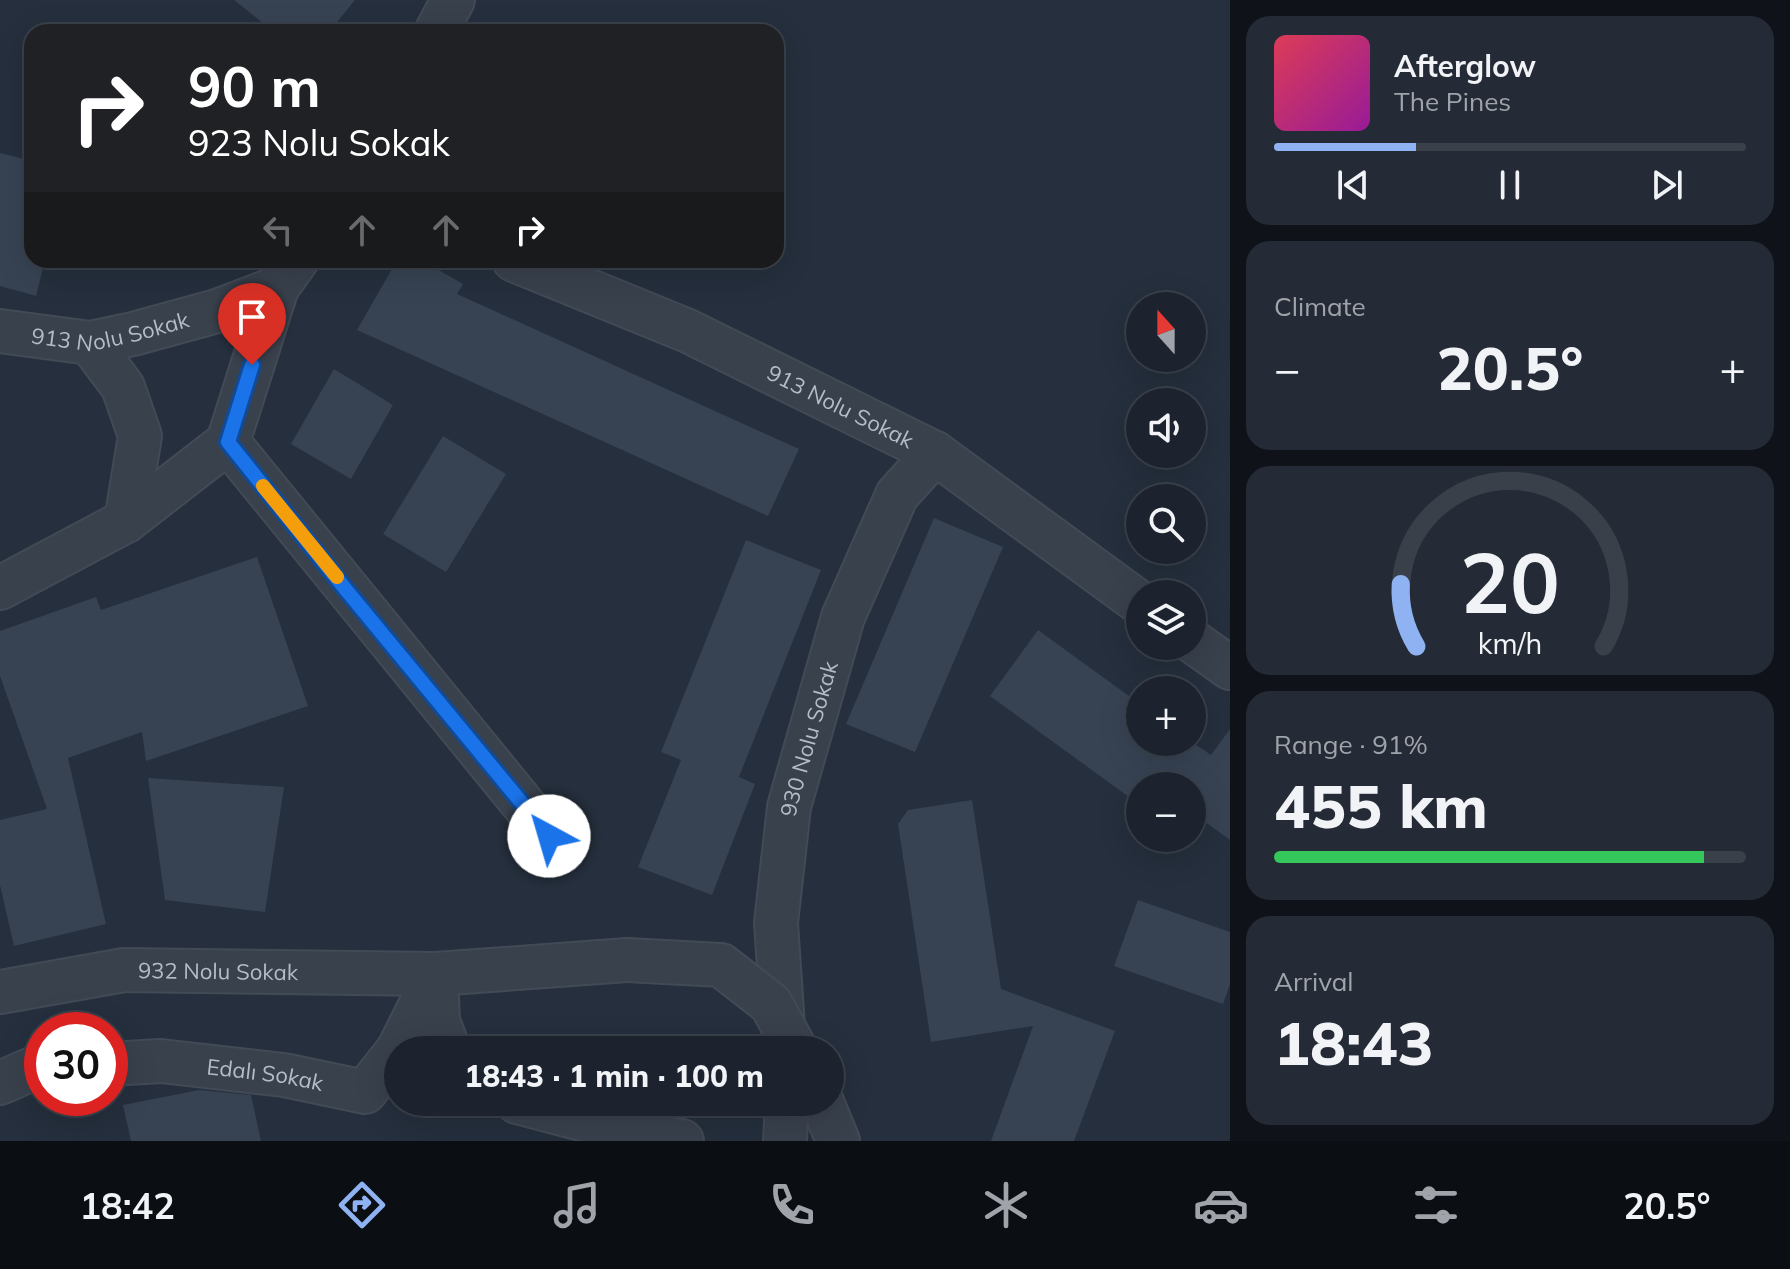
<!DOCTYPE html>
<meta charset="utf-8">
<style>
:root{--surface:#1c232e;--page:#252b36;--text:#f1f3f6;--muted:#a0a4aa;--line:#3a404a;--accent:#8fb2f3}
body{margin:0;font-family:Mulish,sans-serif;background:var(--page);color:var(--text);height:100vh;display:flex;flex-direction:column;font-size:30px;white-space:nowrap}
*{box-sizing:border-box;margin:0}
p{font-size:26px;color:var(--muted)}
.icon{flex:none;width:44px;height:44px;fill:none;stroke:currentColor;stroke-width:2;stroke-linecap:round;stroke-linejoin:round}
.map{position:relative;flex:1;overflow:hidden}
.sheet{display:flex;flex-direction:column;gap:16px;padding:16px;background:#0f1319;width:560px}
.sheet>*{flex:none}
.top-card{position:absolute;left:24px;top:24px;width:760px;height:244px;border-radius:24px;box-shadow:0 8px 32px #0002,0 0 0 2px var(--line);background:#202124;color:#fff;overflow:hidden}
.needle{width:52px;rotate:339deg}
.fabs{position:absolute;left:1126px;top:292px;display:grid;gap:16px}
.fabs a{display:grid;place-items:center;width:80px;height:80px;border-radius:50%;background:var(--surface);box-shadow:0 8px 32px #0002,0 0 0 2px var(--line);font-size:40px}
.speed{position:absolute;left:24px;top:1012px;display:flex;gap:16px;font-size:40px;font-weight:700;text-align:center}
.speed>*{display:grid;place-content:center;width:104px;height:104px;border-radius:50%;background:var(--surface);box-shadow:0 8px 32px #0002,0 0 0 2px var(--line);line-height:1}
.speed .limit{border:12px solid #d22;background:#fff;color:#111}
.pin{position:absolute;display:grid;place-items:center;width:68px;height:68px;color:#fff;margin:-82px -34px;border-radius:50% 50% 50% 0;rotate:-45deg;box-shadow:0 0 8px #0007}
.pin .icon{rotate:45deg}
.me{position:absolute;width:88px;margin:-44px;rotate:321deg;stroke-linejoin:round;filter:drop-shadow(0 0 6px #0008)}
.turn{display:flex;align-items:center;gap:28px;height:168px;padding:0 32px;font-size:36px}
.turn .icon{width:104px;height:104px;stroke-width:2.5}
.turn b{display:block;font-size:56px;line-height:68px}
.lanes{display:flex;align-items:center;height:76px;padding:0 32px;background:#0003;justify-content:center;gap:40px;direction:ltr}
.lanes .off{opacity:.35}
.big{font-size:60px;font-weight:800;line-height:1.1}
.sheet .widget{flex:1;display:flex;flex-direction:column;justify-content:center;gap:12px;min-width:0;padding:0 28px;border-radius:24px;background:var(--page)}
.sheet .dial{align-items:center;gap:0}
.dial svg{height:208px;overflow:visible;fill:none;stroke:var(--line);stroke-width:7;stroke-linecap:round;text-anchor:middle}
.dial text{fill:var(--text);stroke:none}
.song{display:flex;align-items:center;gap:24px}
.cover{width:96px;height:96px;border-radius:12px;background:linear-gradient(135deg,hsl(350 70% 55%),hsl(300 70% 35%))}
.played{height:8px;border-radius:4px;background:linear-gradient(90deg,var(--accent) 30%,var(--line) 30%)}
.keys{display:flex;justify-content:space-around;direction:ltr}
.heat{display:flex;justify-content:space-between;align-items:center;font-size:44px;direction:ltr}
.charge{height:12px;border-radius:6px;background:linear-gradient(90deg,#34c759 91%,var(--line) 0)}
.trip{position:absolute;left:384px;top:1036px;width:460px;height:80px;border-radius:40px;background:var(--surface);box-shadow:0 8px 32px #0002,0 0 0 2px var(--line);font-weight:800;line-height:80px;text-align:center}
.tabs{display:flex;height:128px;justify-content:space-around;align-items:center;background:#0b0e12;color:var(--muted)}
.tabs .icon{width:56px;height:56px}
.tabs .on{color:var(--accent)}
.tabs b{font-size:36px;color:var(--text)}
main{display:flex;flex:1;min-height:0}
.map>svg:first-child{display:block}
.building{fill:#374353}
.lines{fill:none;stroke-linecap:round;stroke-linejoin:round}
.street-casing{stroke:#424a56;stroke-width:46}
.street{stroke:#39414d;stroke-width:42}
.street-bridge-casing{stroke:#424a56;stroke-width:46;stroke-linecap:butt}
.street-bridge{stroke:#39414d;stroke-width:42}
.route-casing{stroke:#114b97;stroke-width:20}
.route{stroke:#1a73e8;stroke-width:14}
.slow{stroke:#f59e0b;stroke-width:14}
.labels{text-anchor:middle;stroke-width:8;stroke-linejoin:round;paint-order:stroke}
.street-label{font-size:22px;fill:#b5bcc8;stroke:#1e2632}
</style>
<main>
<div class="map">
<svg width="1230" height="1141" viewBox="0 0 1230 1141">
<rect width="100%" height="100%" fill="#252f3d"/>
<path class="building" d="M234,0H355L329,32H274Z
M0,153L32,161V260H45L36,296L0,286Z
M397,260H421L463,284L457,294L799,449L768,516L357,330Z
M334,369L393,405L351,479L291,444Z
M443,436L506,474L446,572L383,534Z
M934,518L1003,547L915,752L846,724Z
M746,540L821,570L739,777L755,784L712,895L638,867L681,760L661,752Z
M257,557L308,706L146,761L142,732L68,758L106,924L14,946L0,885V820L47,809L0,676V631L96,597L101,610Z
M1038,630L1140,704V742H1192L1211,755L1230,729V840L1194,814L1192,816V786H1140V805L990,696Z
M148,778L284,787L265,912L165,900Z
M972,800L1001,989L1115,1031L1074,1141H991L1033,1026L931,1042L898,824L908,810Z
M1138,900L1230,932V984L1223,1004L1114,966Z
M199,1090L251,1095L261,1141H131L123,1105Z"/>
<g class="lines">
<defs>
<g id="street">
<path d="M436,32L453,0"/>
<path id="s1" d="M514,260L688,331L935,453L1140,603"/>
<path id="s2" d="M0,331L90,343L133,334L217,311L277,288L297,260"/>
<path d="M90,343L123,387L140,436L126,521"/>
<path d="M228,442L549,836"/>
<path d="M0,588L126,521L228,442L277,288"/>
<path d="M1192,641L1230,668"/>
<path d="M436,976L438,1021L449,1050"/>
<path id="s3" d="M0,992L124,970L436,974L627,960"/>
<path id="s4" d="M784,1041L776,923L789,807L843,617L897,495L935,453"/>
<path d="M398,1050L436,974"/>
<path id="s5" d="M110,1064L161,1061L284,1075L365,1092L398,1050"/>
<path d="M0,1083L32,1069L42,1068"/>
<path d="M517,1102L638,1134L682,1141"/>
<path d="M822,1102L838,1141"/>
<path d="M785,1141L787,1102"/>
</g>
</defs>
<use href="#street" class="street-casing"/>
<use href="#street" class="street"/>
<defs>
<path id="street-bridge" d="M627,960L721,965L771,1004L796,1050"/>
</defs>
<use href="#street-bridge" class="street-bridge-casing"/>
<use href="#street-bridge" class="street-bridge"/>
</g>
<g class="lines">
<defs>
<path id="route" d="M252,365L228,442L347,591L549,836"/>
</defs>
<use href="#route" class="route-casing"/>
<use href="#route" class="route"/>
<path class="slow" d="M263,486L337,577"/>
</g>
<g class="labels">
<g class="street-label">
<text dy="8" stroke="none"><textPath href="#s2" startOffset="112">913 Nolu Sokak</textPath></text>
<text dy="8" stroke="none"><textPath href="#s1" startOffset="358">913 Nolu Sokak</textPath></text>
<text dy="8" stroke="none"><textPath href="#s4" startOffset="306">930 Nolu Sokak</textPath></text>
<text dy="8" stroke="none"><textPath href="#s3" startOffset="220">932 Nolu Sokak</textPath></text>
<text dy="8" stroke="none"><textPath href="#s5" startOffset="156">Edalı Sokak</textPath></text>
</g>
</g>
</svg>
<div class="fabs">
<a><svg class="needle" viewBox="-14 -14 28 28"><path d="M0-13l5 13h-10z" fill="#e53935"/><path d="M0 13l5-13h-10z" fill="#a0a4aa"/></svg></a>
<a><svg class="icon" aria-label="sound" viewBox="0 0 24 24"><path d="M4 9h4l5-4v14l-5-4H4zM17 9q2 3 0 6"/></svg></a>
<a><svg class="icon" aria-label="search" viewBox="0 0 24 24"><circle cx="10" cy="10" r="6"/><path d="M15 15l6 6"/></svg></a>
<a><svg class="icon" aria-label="layers" viewBox="0 0 24 24"><path d="M12 4l9 5-9 5-9-5zM3 14l9 5 9-5"/></svg></a>
<a>+</a>
<a>−</a>
</div>
<div class="speed"><div class="limit">30</div></div>
<div class="pin" style="left:252px;top:365px;background:#d93025"><svg class="icon" aria-label="arrive" viewBox="0 0 24 24"><path d="M6 21V4h12l-3 4 3 4H6"/></svg></div>
<svg class="me" style="left:549px;top:836px" viewBox="-20 -20 40 40"><circle r="19" fill="#fff"/><path d="M0-13L10 11 0 6-10 11z" fill="#1a73e8"/></svg>
<div class="trip">18:43 · 1 min · 100 m</div>
<div class="top-card">
<div class="turn"><svg class="icon" aria-label="right" viewBox="0 0 24 24"><path d="M7 20v-9h11M14 6l5 5-5 5"/></svg><div><b>90 m</b>923 Nolu Sokak</div></div>
<div class="lanes"><svg class="icon off" aria-label="left" viewBox="0 0 24 24"><path d="M17 20v-9H6M10 6l-5 5 5 5"/></svg><svg class="icon off" aria-label="ahead" viewBox="0 0 24 24"><path d="M12 20V5M6 11l6-6 6 6"/></svg><svg class="icon off" aria-label="ahead" viewBox="0 0 24 24"><path d="M12 20V5M6 11l6-6 6 6"/></svg><svg class="icon" aria-label="right" viewBox="0 0 24 24"><path d="M7 20v-9h11M14 6l5 5-5 5"/></svg></div>
</div>
</div>
<section class="sheet">
<div class="widget">
<div class="song"><i class="cover"></i><div><b>Afterglow</b><p>The Pines</p></div></div>
<div class="played"></div>
<div class="keys"><svg class="icon" aria-label="previous" viewBox="0 0 24 24"><path d="M18 5L8 12l10 7zM5 5v14"/></svg><svg class="icon" aria-label="pause" viewBox="0 0 24 24"><path d="M8 5v14M16 5v14"/></svg><svg class="icon" aria-label="next" viewBox="0 0 24 24"><path d="M6 5l10 7-10 7zM19 5v14"/></svg></div>
</div>
<div class="widget"><p>Climate</p>
<div class="heat"><a>−</a><b class="big">20.5°</b><a>+</a></div>
</div>
<div class="widget dial"><svg viewBox="0 0 100 80">
<path d="M14 69A42 42 0 1 1 86 69"/>
<path d="M14 69A42 42 0 0 1 8 45" stroke="#8fb2f3"/>
<text x="50" y="56" font-size="32" font-weight="700">20</text>
<text x="50" y="72" font-size="11">km/h</text>
</svg></div>
<div class="widget"><p>Range · 91%</p><b class="big">455 km</b><div class="charge"></div></div>
<div class="widget"><p>Arrival</p><b class="big">18:43</b></div>
</section>
</main>
<nav class="tabs">
<b>18:42</b>
<svg class="icon on" aria-label="directions" viewBox="0 0 24 24"><path d="M12 3l9 9-9 9-9-9zM9 14v-3h6M13 9l2 2-2 2"/></svg>
<svg class="icon" aria-label="music" viewBox="0 0 24 24"><path d="M9 18V5l10-2v13"/><circle cx="6" cy="18" r="3"/><circle cx="16" cy="16" r="3"/></svg>
<svg class="icon" aria-label="phone" viewBox="0 0 24 24"><path d="M5 4h4l2 5-3 2q2 4 5 5l2-3 5 2v4C11 20 4 13 5 4z"/></svg>
<svg class="icon" aria-label="climate" viewBox="0 0 24 24"><path d="M12 3v18M4 7l16 10M4 17L20 7"/></svg>
<svg class="icon" aria-label="car" viewBox="0 0 24 24"><path d="M5 17H2v-5l4-1 3-4h7l3 4 3 1v5h-3M9 17h6M6 11h13"/><circle cx="7" cy="17" r="2"/><circle cx="17" cy="17" r="2"/></svg>
<svg class="icon" aria-label="filters" viewBox="0 0 24 24"><path d="M4 7h16M4 17h16"/><circle cx="9" cy="7" r="2"/><circle cx="15" cy="17" r="2"/></svg>
<b>20.5°</b>
</nav>
